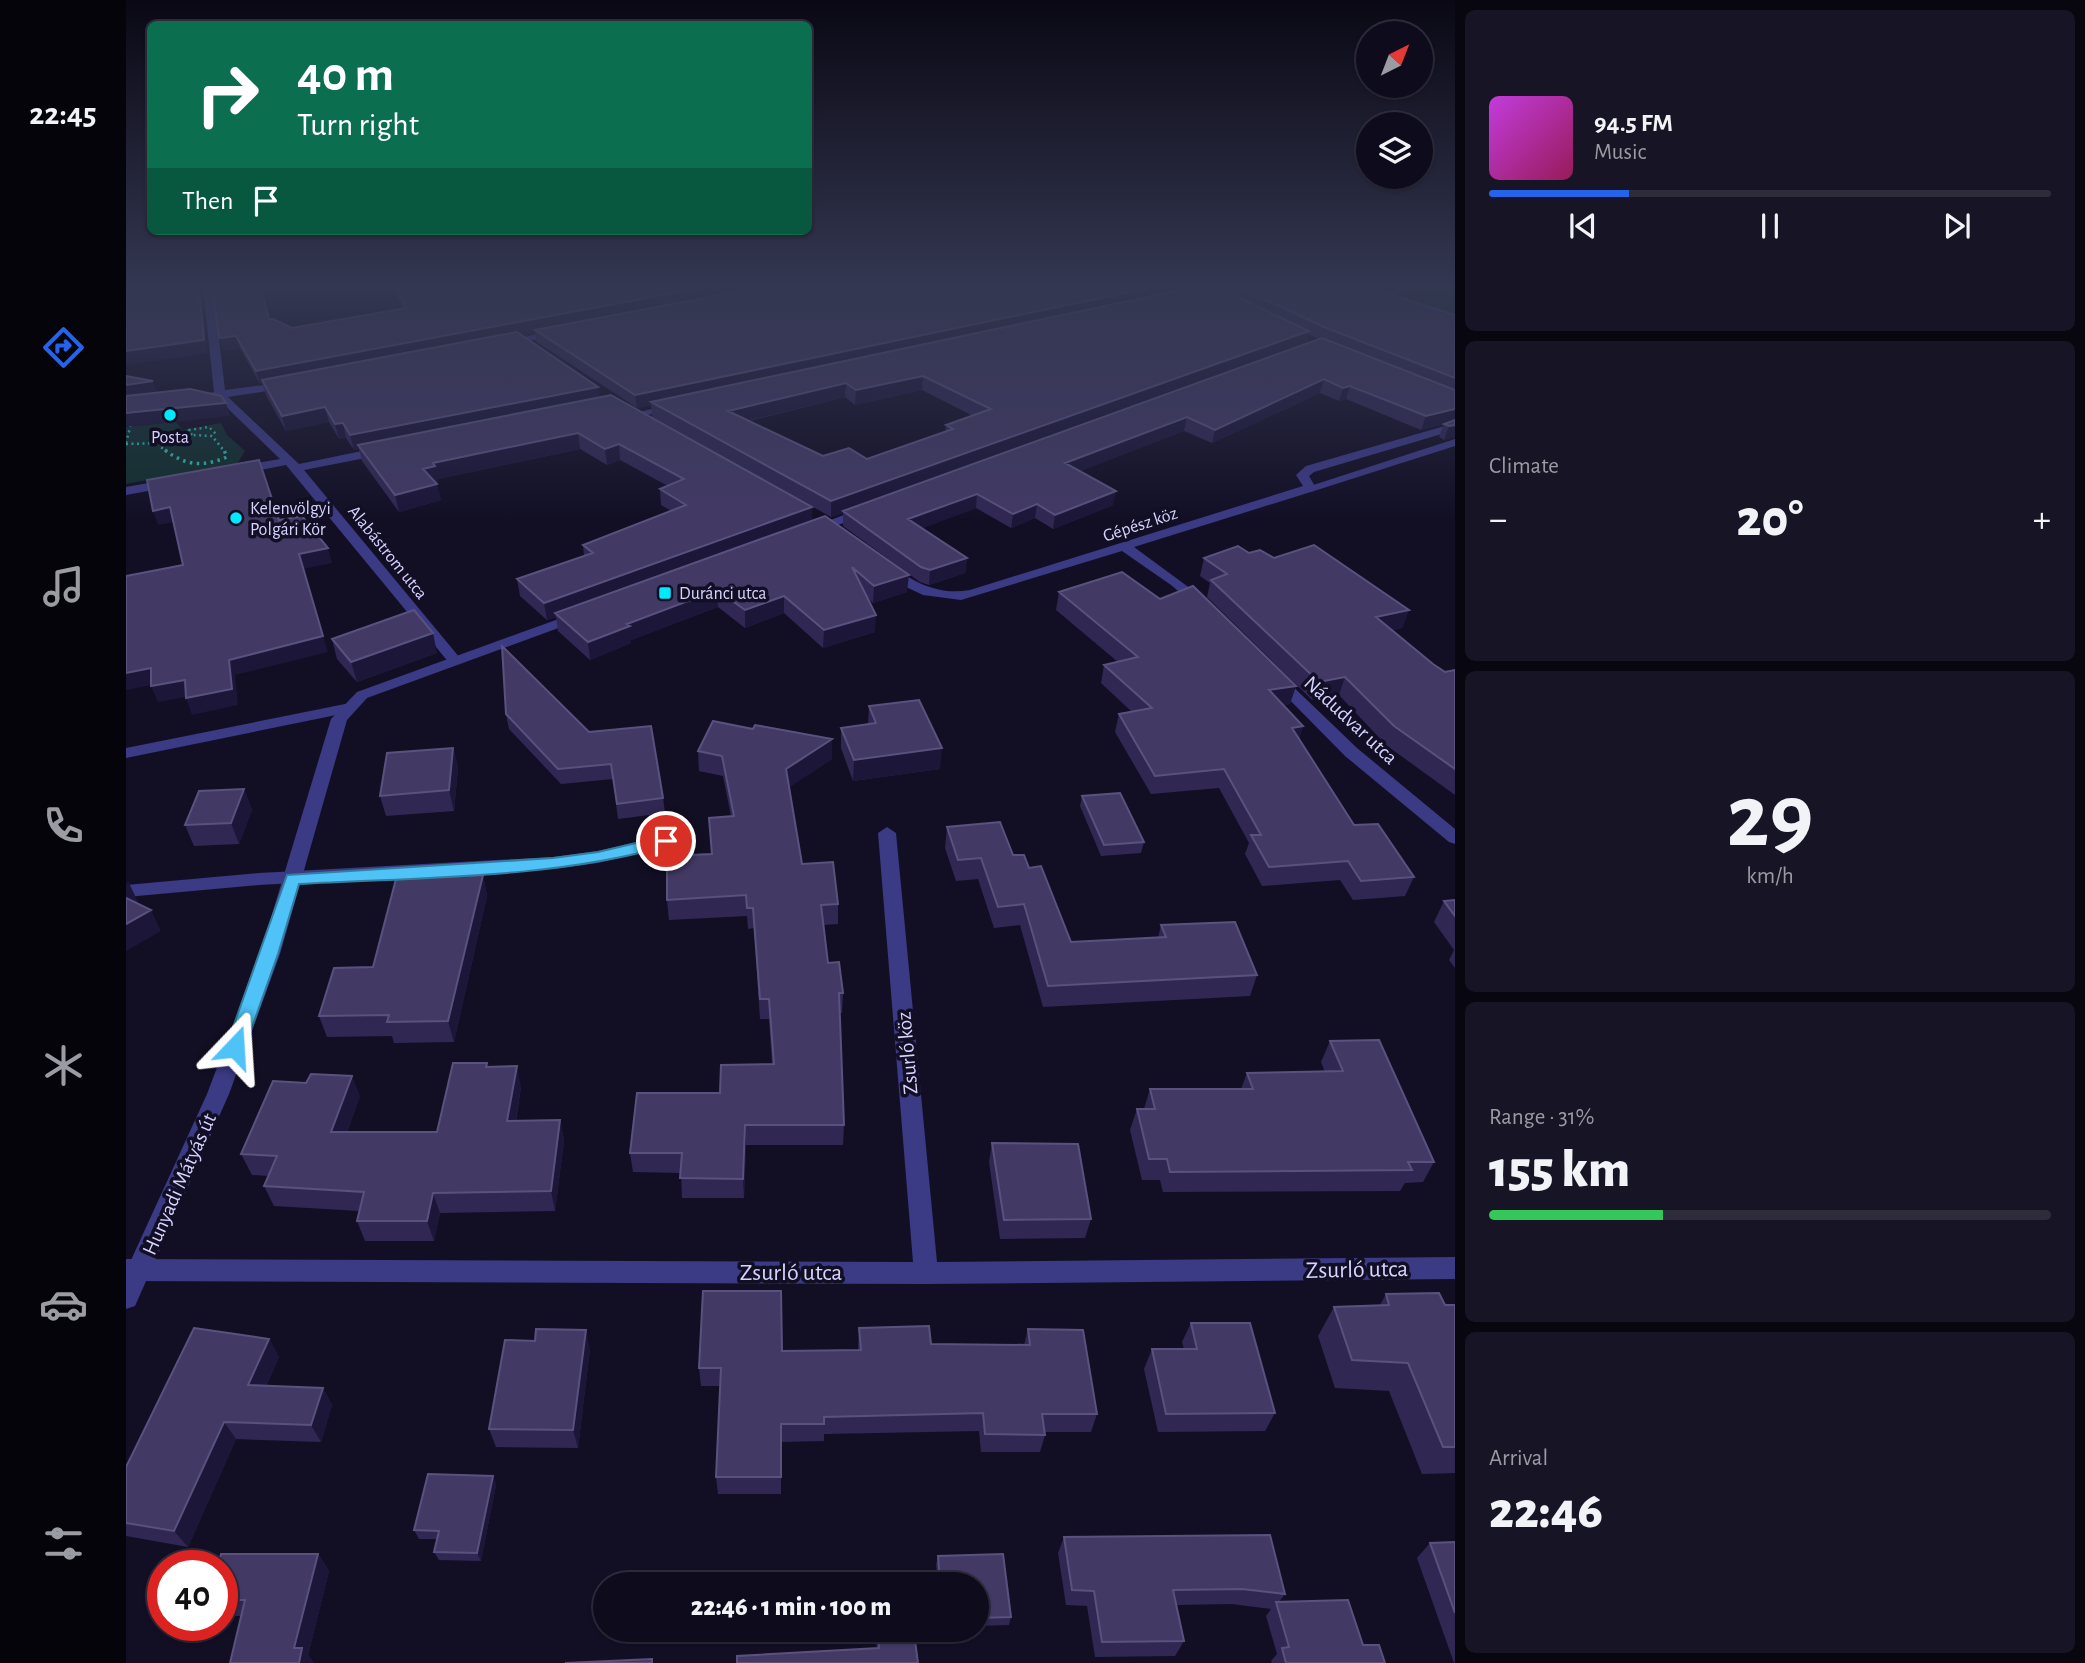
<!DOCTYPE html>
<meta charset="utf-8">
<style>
:root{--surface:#0e0b1c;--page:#171425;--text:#f1f3f6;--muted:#9b9ba3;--line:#2e2b3b;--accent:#2563eb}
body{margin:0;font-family:"Alegreya Sans",sans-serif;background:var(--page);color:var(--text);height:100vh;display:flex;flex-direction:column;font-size:26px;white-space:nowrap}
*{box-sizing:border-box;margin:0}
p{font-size:23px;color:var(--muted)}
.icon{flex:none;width:38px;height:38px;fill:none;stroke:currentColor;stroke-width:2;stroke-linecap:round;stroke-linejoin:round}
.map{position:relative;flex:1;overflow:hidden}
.details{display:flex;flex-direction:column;gap:10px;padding:10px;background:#08060f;width:630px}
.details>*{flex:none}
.banner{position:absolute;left:21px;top:21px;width:665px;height:214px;border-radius:10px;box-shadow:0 2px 5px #0004,0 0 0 2px var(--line);background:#0b6e4f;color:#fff;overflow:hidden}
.needle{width:46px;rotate:42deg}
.buttons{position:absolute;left:1230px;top:21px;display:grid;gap:14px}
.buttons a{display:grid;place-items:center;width:77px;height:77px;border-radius:50%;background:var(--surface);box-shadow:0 2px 5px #0004,0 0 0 2px var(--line);font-size:35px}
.speed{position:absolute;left:21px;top:1550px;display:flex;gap:14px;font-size:35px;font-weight:700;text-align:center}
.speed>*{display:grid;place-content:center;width:91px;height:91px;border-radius:50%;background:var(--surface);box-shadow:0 2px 5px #0004,0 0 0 2px var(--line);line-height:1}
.speed .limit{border:10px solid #d22;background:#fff;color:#111}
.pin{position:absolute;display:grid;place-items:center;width:60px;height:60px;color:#fff;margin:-30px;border:4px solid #fff;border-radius:50%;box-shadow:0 2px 7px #0007}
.me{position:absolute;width:77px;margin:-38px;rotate:20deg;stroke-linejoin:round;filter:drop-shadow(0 0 5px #0008)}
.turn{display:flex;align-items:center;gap:24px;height:147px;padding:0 35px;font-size:32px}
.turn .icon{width:91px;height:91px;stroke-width:2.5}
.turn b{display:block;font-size:49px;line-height:60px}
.then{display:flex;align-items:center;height:66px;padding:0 35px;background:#0003;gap:14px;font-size:26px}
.big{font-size:52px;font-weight:800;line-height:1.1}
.details .card{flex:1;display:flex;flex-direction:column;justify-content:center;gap:10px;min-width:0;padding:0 24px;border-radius:10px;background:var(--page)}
.details .dial{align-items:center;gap:0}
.dial b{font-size:91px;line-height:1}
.song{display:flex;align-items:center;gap:21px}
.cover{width:84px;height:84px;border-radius:10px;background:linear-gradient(135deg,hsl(290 70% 55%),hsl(330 70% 35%))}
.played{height:7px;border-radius:4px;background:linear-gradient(90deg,var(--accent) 25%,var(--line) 25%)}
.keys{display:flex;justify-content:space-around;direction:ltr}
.heat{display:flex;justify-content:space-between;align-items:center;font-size:38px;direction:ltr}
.charge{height:10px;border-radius:5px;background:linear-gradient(90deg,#34c759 31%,var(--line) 0)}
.trip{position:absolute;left:467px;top:1572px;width:396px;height:70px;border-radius:35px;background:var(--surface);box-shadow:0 2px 5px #0004,0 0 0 2px var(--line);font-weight:800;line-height:70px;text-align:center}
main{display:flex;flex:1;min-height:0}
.tab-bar{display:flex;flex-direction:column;width:126px;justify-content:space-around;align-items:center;background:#06040b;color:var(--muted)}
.tab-bar .icon{width:49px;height:49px}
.tab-bar .active{color:var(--accent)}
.tab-bar b{font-size:32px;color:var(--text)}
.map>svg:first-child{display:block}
.green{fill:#122f2e}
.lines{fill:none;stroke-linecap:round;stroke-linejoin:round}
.path-far1{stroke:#2fb7ac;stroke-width:2.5;stroke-dasharray:2 3.5;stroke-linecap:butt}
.path{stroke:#2fb7ac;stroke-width:3.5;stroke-dasharray:2.5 4.5;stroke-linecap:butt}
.service{fill:#3b3a84;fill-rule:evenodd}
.minor{fill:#3b3a84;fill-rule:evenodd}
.tertiary{fill:#3b3a84;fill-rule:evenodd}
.wall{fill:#302853;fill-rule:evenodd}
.shaded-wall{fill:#1c1639}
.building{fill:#423a65;stroke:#59527e;stroke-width:2;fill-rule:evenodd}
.route{fill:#4fc3f7;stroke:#337fa1;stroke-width:2}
.poi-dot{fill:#00e9fe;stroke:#120f25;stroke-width:2.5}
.labels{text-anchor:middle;stroke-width:7;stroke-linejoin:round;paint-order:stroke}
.far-poi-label{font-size:18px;fill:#d7d3ff;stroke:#120f25;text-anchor:start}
.far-street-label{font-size:18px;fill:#d7d3ff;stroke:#120f25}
.street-label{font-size:21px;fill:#d7d3ff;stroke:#120f25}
.near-street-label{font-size:24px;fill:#d7d3ff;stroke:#120f25}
</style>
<main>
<nav class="tab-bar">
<b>22:45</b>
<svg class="icon active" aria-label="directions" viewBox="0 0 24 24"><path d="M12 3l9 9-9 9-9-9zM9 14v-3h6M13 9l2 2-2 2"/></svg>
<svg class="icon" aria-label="music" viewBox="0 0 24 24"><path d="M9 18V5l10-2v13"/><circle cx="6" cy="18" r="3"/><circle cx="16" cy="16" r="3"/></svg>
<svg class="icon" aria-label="phone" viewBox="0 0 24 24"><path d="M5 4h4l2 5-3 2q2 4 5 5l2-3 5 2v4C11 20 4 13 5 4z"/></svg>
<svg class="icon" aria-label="climate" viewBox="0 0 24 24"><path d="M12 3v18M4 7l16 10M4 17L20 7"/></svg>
<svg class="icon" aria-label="car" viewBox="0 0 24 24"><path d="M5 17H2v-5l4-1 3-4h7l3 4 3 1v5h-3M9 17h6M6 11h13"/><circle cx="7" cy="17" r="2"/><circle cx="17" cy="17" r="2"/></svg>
<svg class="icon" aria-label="filters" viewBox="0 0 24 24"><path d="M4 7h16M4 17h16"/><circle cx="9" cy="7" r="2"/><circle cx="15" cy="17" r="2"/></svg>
</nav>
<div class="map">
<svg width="1329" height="1663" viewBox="0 0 1329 1663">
<rect width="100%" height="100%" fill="#120f25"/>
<path class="green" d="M1242,288H1329V317Z
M47,422L51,423L56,430L95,423L101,435L119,451L111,464L0,484V427Z"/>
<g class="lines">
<path class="path-far1" d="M66,435L63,430L83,427L90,434
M0,443L5,424
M0,444L36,443
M41,452L35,447L37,443L66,435L86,436L99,452"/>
<path class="path" d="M39,450C60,466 77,467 101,457L98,450"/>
<path class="service" d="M1329,439V446L1188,491L1184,492L1178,488Z
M539,835L545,837L548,841L545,845L472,863L427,869L133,885L0,897V885L133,873L427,857L472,851Z"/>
<path class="minor" d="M77,288H87L99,390L162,382L167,385L162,388L102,397L173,464L255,447L261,451L255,455L178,470L334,658L336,661L334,664H324L160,465L114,474L108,470L114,466L154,459L91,398L68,401L63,398L88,392Z
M433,329L437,330V334L378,346L373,343Z
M549,403L555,406L553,408L508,418L502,415Z
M1329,423V430L1188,472L1183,476L1190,488L1188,491L1008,547L1080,600V606H1070L1045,585L996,551L835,600L797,595L778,586L757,571L764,567C771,569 777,574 784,578C803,589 822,594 844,590L1177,486L1170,475L1180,466Z
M45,479L49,480V486L0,495V487Z
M1152,675L1157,677L1231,748L1329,829V844L1323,842L1219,756L1147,683L1144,680Z
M219,704L225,706L227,709L225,712L0,758V748Z
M761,827L770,833L811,1262L1329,1257V1279L800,1284L0,1281V1259L787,1262L752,833Z"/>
<path class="tertiary" d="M738,507L744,511L742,514L690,533H680L679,530Z
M452,612L457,613V619L241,698L221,720L154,954L103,1094L9,1306L0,1309V1271L81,1094L134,954L205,719L231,692Z"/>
</g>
<path class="wall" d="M87,288L143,319L166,328L277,308L266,288H1245L1329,315V437L1318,440L1313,437L1318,424L1295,430L1220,399L1213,401L1194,393L1086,443L1058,431L954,471L987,505L927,529L909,518L885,528L850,508L796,528L841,558L839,573L803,585L794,582L717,526V513L705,517L526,417L525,405L511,408L411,342L409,331L395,334L472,387L473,398L686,521L781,592L747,603L742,598L749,632L697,648L658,613L619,628L592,607L505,640V643L464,660L432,631L430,617L421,620L394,596L391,579L458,556L457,545L545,511L535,505L534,489L542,486L494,460L481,465L454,449L312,479V482L310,483L315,500L273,512L236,461L233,449L228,450L220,438L213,439L203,422L160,431L140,395L137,384H134L114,348L97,351ZM1182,334L1193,339L1180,344ZM796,390L847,416L820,425L819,432L741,459L697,456L623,421L719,397L729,405Z
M1123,553L1148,558L1283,610L1276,628L1266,630L1307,664L1319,672L1329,670V795L1260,745L1213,695L1186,700L1081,597L1084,583L1074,576L1078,558Z
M933,592L1034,599L1170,686L1164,704L1157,705L1177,726L1173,739L1228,825L1288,877L1279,896L1227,900L1214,880L1136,886L1119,854L1123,843L1093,788L1025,794L989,732L993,714L1006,712L975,683L978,665L992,662L930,610Z
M206,639L311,653L231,682L211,659Z
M743,706L814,769L727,781L715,748V728L742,724Z
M380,714L463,732L537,798L539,813L492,819L487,779L435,784L383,729Z
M327,748L332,768L328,811L260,816L254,796Z
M572,751L706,759L663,787L676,864L712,904V924L697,925L702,963L717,993L716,1013H714L718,1125L717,1145H620L618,1198H556L555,1173L507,1172L504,1153L594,1093L646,1064L643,1019H634L628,928L622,929L621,916L543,920L541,900L585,854L605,816L597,776L573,771Z
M118,789L126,810L113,844L68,846L59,825Z
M956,796L1018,842L1015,853L975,856L954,806Z
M821,827L887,855L903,868L945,942L1032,938L1035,925L1131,975L1124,996L917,1007L894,925L868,928L852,879L830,881L819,848Z
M357,875L361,896L328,1042L268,1043L266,1036L201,1037L193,1016Z
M1329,900V968L1323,960L1328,950L1308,922L1318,901Z
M1204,1041L1308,1162L1297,1182L1279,1183L1274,1191L1037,1192L1034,1180H1016L1004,1130L1011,1109H1018L1024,1089H1115L1121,1073L1199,1072L1195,1062Z
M361,1063L362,1067L395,1087L390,1121L434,1120L438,1141L429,1211L314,1213L308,1241H239L231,1221L233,1211L148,1206L138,1186L143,1176L126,1175L115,1154L234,1096L221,1132H311Z
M866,1143L965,1219L959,1238L874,1239L863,1162Z
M1260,1294L1319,1305H1329V1473L1296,1474L1263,1391L1209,1388L1192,1336L1208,1307L1254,1305Z
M1065,1323L1149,1413L1139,1431L1032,1432L1018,1369L1026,1349H1058L1056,1342Z
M733,1328L805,1344L898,1345L902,1329L971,1414L965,1432H918L919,1435L914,1452H855L853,1431L698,1434V1441L655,1442V1494H592L590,1477L594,1386H575L573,1368L732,1350Z
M143,1339L153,1357L140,1386L197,1388L206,1405L195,1442L110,1439L62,1547L0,1536V1467Z
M464,1349L452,1448L370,1447L363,1429Z
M367,1476L370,1485L355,1561L313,1560L308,1552L311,1539H293L288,1530Z
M938,1537L1159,1594L1153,1602L1237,1645L1259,1663H1146L1145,1661L1151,1654L1140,1616L1145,1609L1106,1604L1050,1605L1058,1641L1049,1656L969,1657L961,1606L940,1605L932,1553Z
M1329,1542V1663H1328L1291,1558L1304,1543Z
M192,1554L203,1571L182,1655L188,1663H104L115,1616H96V1566Z
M877,1554L885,1617L883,1625L850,1626V1584H812L810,1565L812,1556Z
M752,1634L792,1663L750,1649Z"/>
<path class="shaded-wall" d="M73,288H76L82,353L0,365V351Z
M574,288H638L409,330V331L138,383L136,380L137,384H134L130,371Z
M1023,288H1068L525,402V405L511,408L509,395Z
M1183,331L1179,345L717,511V513L705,517V501Z
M110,336L114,348L97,351L93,338Z
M797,376L796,390L729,405L730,390Z
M1198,379L1194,393L1086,443L1089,430Z
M27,381L32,395L0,398V385Z
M720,383L719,397L603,425L602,411Z
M1224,386L1220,399L1213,401L1217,388Z
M472,387L473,402L232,445L233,449L228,450L224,435Z
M100,403L104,416L0,427V413Z
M199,407L203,422L160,431L156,416Z
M1329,409V421L1295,430L1300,416Z
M1061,417L1058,431L937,478L939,463Z
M217,423L220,438L213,439L209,424Z
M1329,425V437L1318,440L1323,426Z
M452,433L454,449L312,479V482L300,485L297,469L307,463Z
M493,444L494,460L481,465L479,449Z
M311,484L315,500L273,512L269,495Z
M990,491L987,505L927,529L929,515Z
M851,494L850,508L781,534L782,519Z
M911,504L909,518L885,528L887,514Z
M44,507L49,522L32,525L27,511Z
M686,507V524L429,613L430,617L421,620L418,603Z
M202,548L206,563L177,569L173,554Z
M841,558L839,573L803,585L804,570Z
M783,575L781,592L747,603L748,586Z
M591,590L592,607L505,640V643L464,660L462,642L501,624Z
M658,596V613L619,628V610Z
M1283,610L1276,628L1244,635L1250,617Z
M750,615L749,632L697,648L698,630Z
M307,633L311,653L231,682L225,662Z
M197,636L202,652L109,675L112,705L66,715L60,698L103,660Z
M25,668L31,684L0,690V673Z
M1219,677L1213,695L1186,700L1193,682Z
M59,680L65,696L32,702L25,686Z
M1170,686L1164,704L1137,708L1143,690Z
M1177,726L1171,745L1166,728Z
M706,739V759L660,789V769Z
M327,748L332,768L328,811L323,790Z
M816,748L814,769L727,781L728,760Z
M118,789L126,810L113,844L105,823Z
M357,875L361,896L328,1042L322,1021Z
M2,881L12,902L6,917L0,904V885Z
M25,910L35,931L0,951V924Z
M391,1066L395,1087L386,1142L381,1121Z
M226,1076L234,1096L213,1153L205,1132Z
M434,1120L438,1141L429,1211L425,1191Z
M619,1125L620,1145L618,1198L617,1179Z
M307,1193L314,1213L308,1241L301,1221Z
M460,1330L464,1349L452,1448L447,1430Z
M143,1339L153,1357L132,1402L122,1385Z
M197,1388L206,1405L195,1442L185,1425Z
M98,1422L110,1439L62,1547L48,1531Z
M367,1476L370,1485L355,1561L351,1553Z
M192,1554L203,1571L182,1655L188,1663H173L168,1648Z"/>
<path class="building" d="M0,288H73L78,340L0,351Z
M87,288H135L143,319H147L166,328L280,308L270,288H574L130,371L110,336L93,338Z
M631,288H1023L509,395L409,330Z
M1064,288H1092L1183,331L705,501L525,402ZM797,376L865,409L820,425L827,429L741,459L723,448L697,456L602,411L720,383L730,390Z
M1114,288H1245L1329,315V378L1198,327Z
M391,332L472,387L224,435L217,423L209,424L199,407L156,416L136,380Z
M1196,338L1329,390V409L1300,416L1224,386L1217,388L1198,379L1089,430L1061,417L939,463L990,491L929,515L911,504L887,514L851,494L782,519L841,558L804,570L795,567L717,511Z
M0,376L27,381L0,385Z
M64,389L95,396L100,403L0,413V396Z
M485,395L686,507L418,603L391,579L467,553L457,545L560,505L534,489L558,479L493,444L479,449L452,433L307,463L309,466L297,469L311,484L269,495L232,445Z
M1329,420V425L1323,426L1318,424Z
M133,460L153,520L176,516L202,548L173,554L197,636L103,660L106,689L60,698L59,680L25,686V668L0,673V576L57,565L44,507L27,511L21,480Z
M699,516L783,575L748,586L726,567L750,615L698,630L658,596L619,610L591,590L501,624L504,626L462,642L429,613Z
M1188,545L1283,610L1250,617L1307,664L1319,672L1329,670V769L1268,726L1219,677L1193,682L1085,580L1101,574L1078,558L1112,546L1123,553L1134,550L1148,558Z
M996,572L1034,599L1067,586L1170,686L1143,690L1177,726L1166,728L1228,825L1252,824L1288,877L1235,881L1222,861L1143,867L1125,835H1135L1098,769L1029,776L993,714L1026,708L978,665L1012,657L933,592Z
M288,610L307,633L225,662L206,639Z
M376,646L463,732L525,726L537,798L491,804L485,764L432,769L380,714Z
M793,700L816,748L728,760L715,728L750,723L743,706Z
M587,721L627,729L629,725L706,739L660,769L676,864L707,862L712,904L695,905L702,963L713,962L717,993H713L718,1125H619L617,1179L554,1178L556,1153H504L511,1093H594L595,1065L648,1064L643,999H634L627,908H621L620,895L541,900V856L586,854L583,818L608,816L596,756L572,751Z
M327,748L323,790L254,796L261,753Z
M118,789L105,823L59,825L73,791Z
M994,793L1018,842L978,845L956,796Z
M874,822L887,855H898L903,868L915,866L945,942L1040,937L1035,925L1109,922L1131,975L922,986L898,904L872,907L855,858L832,860L821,827Z
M357,875L322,1021L261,1022L263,1015L193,1016L208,968L247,967L270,879Z
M0,898L25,910L0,924Z
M1329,900V916L1318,901Z
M1253,1040L1308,1162H1282L1286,1170L1044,1172L1041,1159H1023L1011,1109H1029L1024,1089H1127L1121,1073L1217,1071L1204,1041Z
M327,1063H361L360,1067L391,1066L381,1121L434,1120L425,1191L307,1193L301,1221H231L238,1192L138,1186L151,1156L115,1154L147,1081L180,1083L185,1074L226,1076L205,1132H311Z
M866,1143L952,1144L965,1219L878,1220Z
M577,1291H655L656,1351L735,1350L733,1328L803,1326L805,1344L904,1345L902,1329L957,1330L971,1414H916L919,1435L859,1434L857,1413L698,1417V1424H655V1477H590L595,1368H573Z
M1313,1293L1319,1305H1329V1447H1317L1282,1363L1226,1360L1208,1307L1263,1305L1260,1294Z
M1065,1323H1124L1149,1413L1040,1414L1026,1349H1071Z
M68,1328L143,1339L122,1385L197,1388L185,1425L98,1422L48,1531L0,1523V1467Z
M410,1329L460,1330L447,1430L363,1429L379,1340L409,1341Z
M302,1474L367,1476L351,1553L308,1552L313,1531L288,1530Z
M1144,1535L1159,1594L1116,1589L1047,1590L1058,1641L976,1642L968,1591L946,1590L938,1537Z
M1329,1542V1613L1304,1543Z
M95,1554H192L168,1648H176L173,1663H104L119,1600H96V1566H92Z
M877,1554L885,1617L850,1618V1584H814L812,1556Z
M1222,1600L1237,1645H1253L1259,1663H1160L1156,1648L1163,1647L1150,1602Z
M788,1633L792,1663H611V1656L753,1648L752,1634Z
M526,1659V1663H439Z"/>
<linearGradient id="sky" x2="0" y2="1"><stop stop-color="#0a0814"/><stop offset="0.55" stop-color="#333751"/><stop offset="1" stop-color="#333751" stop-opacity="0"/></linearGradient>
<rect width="1329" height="521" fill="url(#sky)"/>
<path class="route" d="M540,836L545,838L548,841L545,845C425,879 297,877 173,884L152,954L119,1047L116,1052L109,1055L103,1052L100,1047L161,875L427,858L472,852Z"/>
<g class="poi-dot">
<circle cx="44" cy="415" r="7"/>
<circle cx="110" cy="518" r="7"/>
<rect x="532" y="586" width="14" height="14" rx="3.5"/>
</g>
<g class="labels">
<g class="far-poi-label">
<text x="44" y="443" text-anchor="middle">Posta</text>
<text x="124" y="514">Kelenvölgyi<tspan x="124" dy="21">Polgári Kör</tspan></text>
<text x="553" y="599">Duránci utca</text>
</g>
<g class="far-street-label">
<text transform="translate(1014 524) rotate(-18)" y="6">Gépész köz</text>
<text transform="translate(262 552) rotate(51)" y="6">Alabástrom utca</text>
</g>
<g class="street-label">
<text transform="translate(1225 720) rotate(43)" y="7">Nádudvar utca</text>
<text transform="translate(781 1053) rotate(-95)" y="7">Zsurló köz</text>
<text transform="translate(53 1184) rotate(-66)" y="7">Hunyadi Mátyás út</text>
</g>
<g class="near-street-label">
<text transform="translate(1231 1269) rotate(-1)" y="8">Zsurló utca</text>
<text x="665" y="1280">Zsurló utca</text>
</g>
</g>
</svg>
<div class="buttons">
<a><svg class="needle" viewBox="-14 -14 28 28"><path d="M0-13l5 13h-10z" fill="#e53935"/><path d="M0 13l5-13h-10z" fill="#9b9ba3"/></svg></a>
<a><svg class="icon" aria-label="layers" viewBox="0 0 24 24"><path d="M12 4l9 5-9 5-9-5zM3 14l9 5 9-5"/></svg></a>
</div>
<div class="speed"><div class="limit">40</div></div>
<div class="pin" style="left:540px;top:841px;background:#d93025"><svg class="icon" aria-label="arrive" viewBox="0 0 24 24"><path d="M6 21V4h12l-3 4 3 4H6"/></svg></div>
<svg class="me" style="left:109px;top:1047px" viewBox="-20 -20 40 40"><path d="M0-17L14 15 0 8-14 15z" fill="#4fc3f7" stroke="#fff" stroke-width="4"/></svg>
<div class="trip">22:46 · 1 min · 100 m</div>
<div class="banner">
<div class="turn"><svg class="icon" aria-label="right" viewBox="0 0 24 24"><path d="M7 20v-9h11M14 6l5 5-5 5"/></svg><div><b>40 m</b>Turn right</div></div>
<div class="then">Then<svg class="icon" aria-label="arrive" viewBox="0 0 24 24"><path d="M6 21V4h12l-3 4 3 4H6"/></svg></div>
</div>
</div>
<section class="details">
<div class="card">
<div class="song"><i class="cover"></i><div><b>94.5 FM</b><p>Music</p></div></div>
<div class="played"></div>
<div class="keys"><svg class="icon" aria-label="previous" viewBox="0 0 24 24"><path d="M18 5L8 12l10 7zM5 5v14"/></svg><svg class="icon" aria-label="pause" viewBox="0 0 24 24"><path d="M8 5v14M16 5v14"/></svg><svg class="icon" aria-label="next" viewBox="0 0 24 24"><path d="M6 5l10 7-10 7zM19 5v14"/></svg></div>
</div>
<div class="card"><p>Climate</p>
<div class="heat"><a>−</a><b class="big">20°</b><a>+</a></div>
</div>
<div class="card dial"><b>29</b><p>km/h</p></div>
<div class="card"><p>Range · 31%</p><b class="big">155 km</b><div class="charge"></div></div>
<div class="card"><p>Arrival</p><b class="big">22:46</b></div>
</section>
</main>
